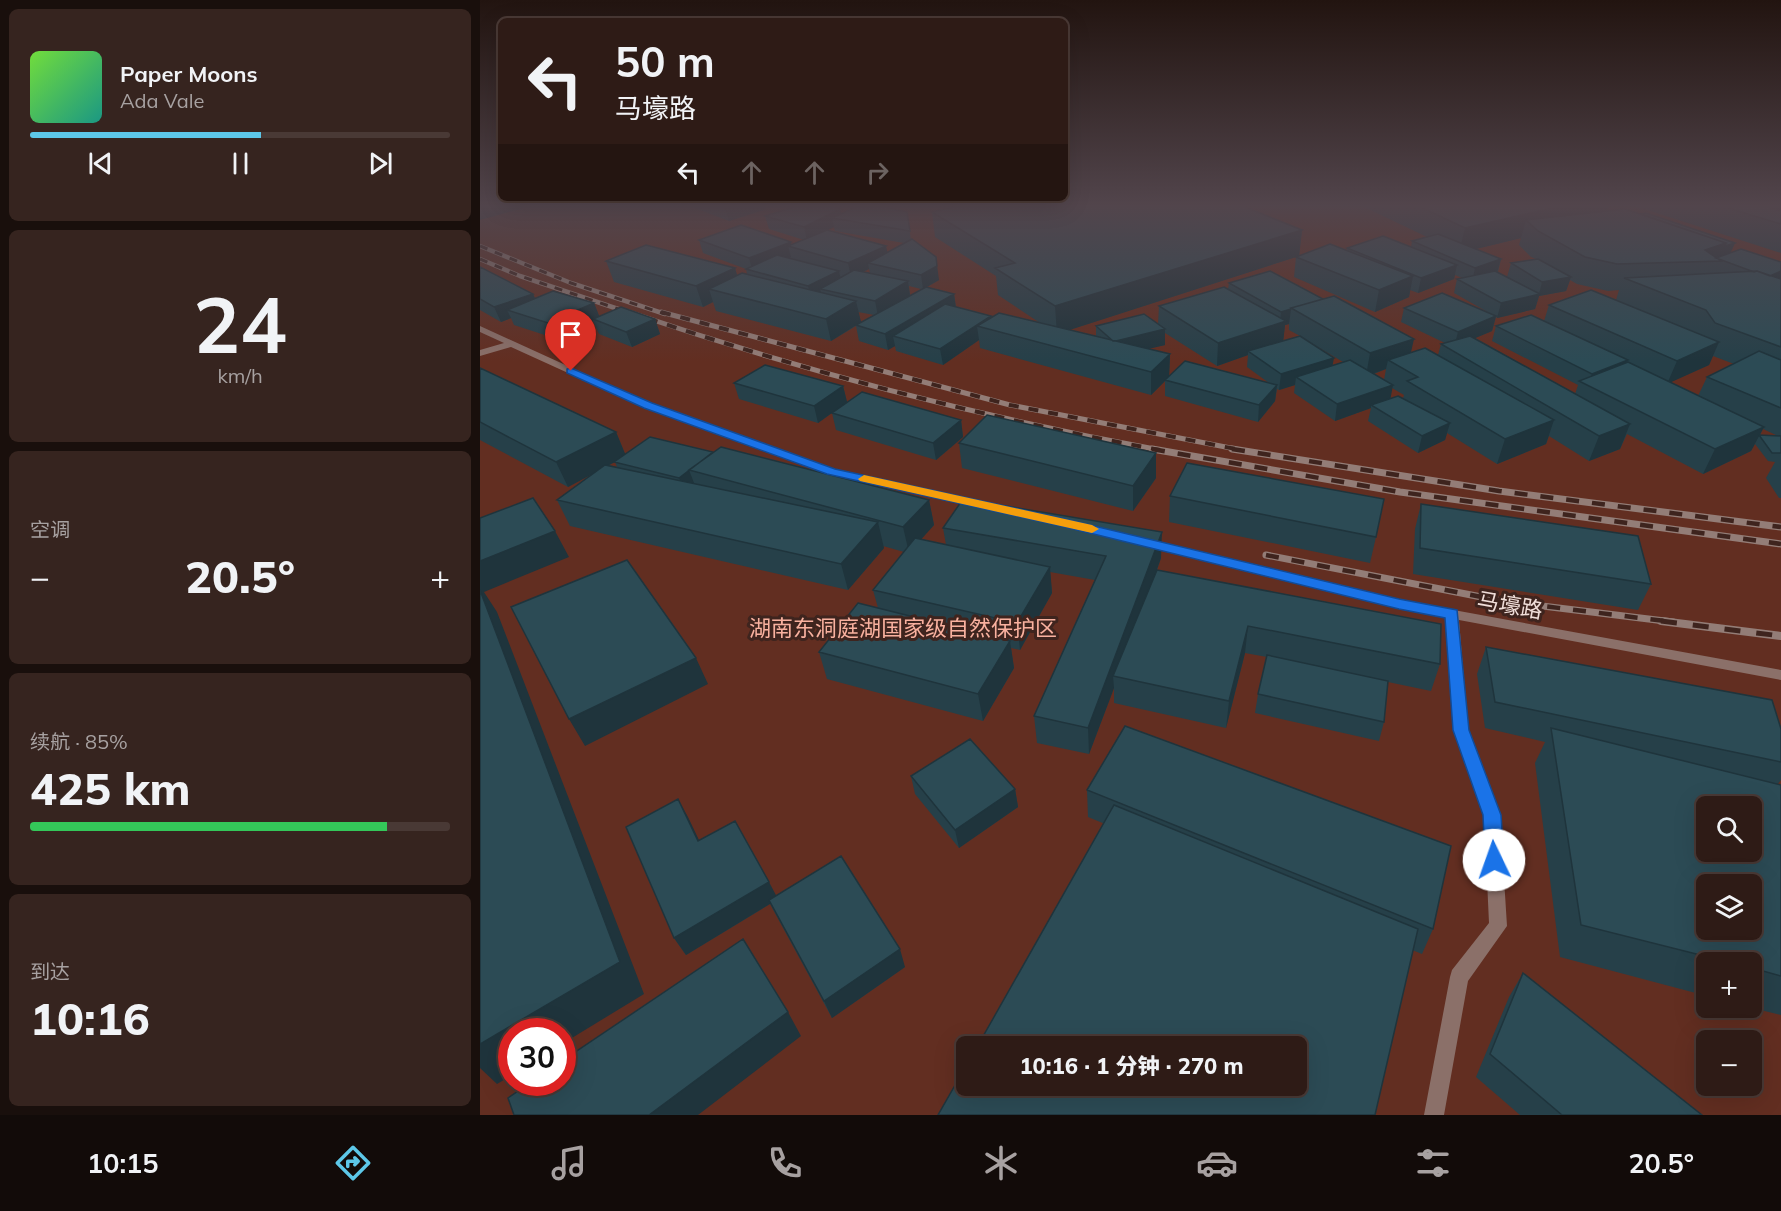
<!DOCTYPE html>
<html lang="zh">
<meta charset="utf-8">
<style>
:root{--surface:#2e1b16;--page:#36241f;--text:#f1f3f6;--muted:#a7a1a1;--line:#493935;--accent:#5dc7e8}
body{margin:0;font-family:Mulish,"Noto Sans SC",sans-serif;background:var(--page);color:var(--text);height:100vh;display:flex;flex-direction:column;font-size:22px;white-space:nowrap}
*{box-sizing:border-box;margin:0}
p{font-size:20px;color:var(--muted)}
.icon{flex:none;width:33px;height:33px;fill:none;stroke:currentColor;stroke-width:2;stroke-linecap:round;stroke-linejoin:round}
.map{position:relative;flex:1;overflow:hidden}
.panel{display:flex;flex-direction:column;gap:9px;padding:9px;background:#190f0c;width:480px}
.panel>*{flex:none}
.banner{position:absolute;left:18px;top:18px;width:570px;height:183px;border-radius:9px;box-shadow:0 6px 24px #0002,0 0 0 2px var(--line);background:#2e1b16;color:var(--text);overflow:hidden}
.fabs{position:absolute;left:1216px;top:796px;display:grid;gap:12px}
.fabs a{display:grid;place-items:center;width:66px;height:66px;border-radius:9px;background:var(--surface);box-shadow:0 6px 24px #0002,0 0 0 2px var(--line);font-size:30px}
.speed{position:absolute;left:18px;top:1018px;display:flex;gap:12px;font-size:30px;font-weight:700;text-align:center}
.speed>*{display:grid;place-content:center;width:78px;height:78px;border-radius:50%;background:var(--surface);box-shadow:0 6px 24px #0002,0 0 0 2px var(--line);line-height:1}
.speed .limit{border:9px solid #d22;background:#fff;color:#111}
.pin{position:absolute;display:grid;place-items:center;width:51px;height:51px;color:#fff;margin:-62px -26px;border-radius:50% 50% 50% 0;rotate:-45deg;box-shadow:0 0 6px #0007}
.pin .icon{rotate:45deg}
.me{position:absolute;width:66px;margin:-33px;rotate:357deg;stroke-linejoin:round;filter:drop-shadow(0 0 4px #0008)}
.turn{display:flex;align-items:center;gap:21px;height:126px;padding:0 18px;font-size:27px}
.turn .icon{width:78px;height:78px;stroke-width:2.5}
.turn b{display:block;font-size:42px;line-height:51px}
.lanes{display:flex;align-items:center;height:57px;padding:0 18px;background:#0003;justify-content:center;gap:30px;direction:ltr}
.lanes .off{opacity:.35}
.big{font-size:45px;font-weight:800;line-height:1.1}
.panel .widget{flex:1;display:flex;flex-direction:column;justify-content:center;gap:9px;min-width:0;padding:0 21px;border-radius:9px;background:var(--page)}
.panel .dial{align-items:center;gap:0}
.dial b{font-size:78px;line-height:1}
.song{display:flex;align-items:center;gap:18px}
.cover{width:72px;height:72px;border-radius:9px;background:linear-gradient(135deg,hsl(100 70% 55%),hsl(170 70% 35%))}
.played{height:6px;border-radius:3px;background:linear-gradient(90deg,var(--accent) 55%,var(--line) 55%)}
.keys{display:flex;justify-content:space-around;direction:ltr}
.heat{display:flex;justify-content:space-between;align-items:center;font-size:33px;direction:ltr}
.charge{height:9px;border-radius:4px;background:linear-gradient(90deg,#34c759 85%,var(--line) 0)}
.trip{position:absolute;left:476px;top:1036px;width:351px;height:60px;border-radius:9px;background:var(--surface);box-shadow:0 6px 24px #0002,0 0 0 2px var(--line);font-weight:800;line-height:60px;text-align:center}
.tab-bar{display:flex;height:96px;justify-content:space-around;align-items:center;background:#120b09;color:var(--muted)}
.tab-bar .icon{width:42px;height:42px}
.tab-bar .on{color:var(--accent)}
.tab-bar b{font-size:27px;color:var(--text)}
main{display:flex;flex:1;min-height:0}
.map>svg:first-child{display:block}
.green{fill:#622e21;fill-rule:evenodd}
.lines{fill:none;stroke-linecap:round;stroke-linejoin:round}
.street{fill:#8b7069;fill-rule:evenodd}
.rail-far3-casing{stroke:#937d77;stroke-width:4.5}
.rail-far2-casing{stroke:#937d77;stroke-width:5}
.rail-far1-casing{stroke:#937d77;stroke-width:7}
.rail-casing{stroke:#937d77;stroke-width:8}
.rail-far3{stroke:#3e241e;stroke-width:3;stroke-dasharray:8;stroke-linecap:butt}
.rail-far2{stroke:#3e241e;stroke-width:4;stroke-dasharray:10;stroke-linecap:butt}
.rail-far1{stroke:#3e241e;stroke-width:4.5;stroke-dasharray:13;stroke-linecap:butt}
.rail{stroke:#3e241e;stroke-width:5;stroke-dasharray:16;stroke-linecap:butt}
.wall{fill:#264049;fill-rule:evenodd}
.shaded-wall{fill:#1f343c}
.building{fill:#2c4b55;stroke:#1f343c;stroke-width:1.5;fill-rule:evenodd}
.route{fill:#1a73e8;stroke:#114b97;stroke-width:1.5}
.slow{fill:#f59e0b}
.labels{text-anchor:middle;stroke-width:6;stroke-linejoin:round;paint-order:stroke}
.street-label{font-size:22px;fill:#f0ded9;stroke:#3e241e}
.park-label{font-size:22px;fill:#f9b19f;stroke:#3e241e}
</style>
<main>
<section class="panel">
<div class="widget">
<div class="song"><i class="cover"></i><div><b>Paper Moons</b><p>Ada Vale</p></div></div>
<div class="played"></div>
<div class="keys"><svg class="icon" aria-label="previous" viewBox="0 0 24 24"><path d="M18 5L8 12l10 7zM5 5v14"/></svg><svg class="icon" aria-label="pause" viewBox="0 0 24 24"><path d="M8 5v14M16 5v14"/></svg><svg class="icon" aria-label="next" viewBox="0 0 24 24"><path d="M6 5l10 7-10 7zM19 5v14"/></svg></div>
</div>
<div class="widget dial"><b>24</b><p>km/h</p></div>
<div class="widget"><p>空调</p>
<div class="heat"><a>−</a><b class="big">20.5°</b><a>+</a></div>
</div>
<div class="widget"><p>续航 · 85%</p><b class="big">425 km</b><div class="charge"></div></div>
<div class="widget"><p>到达</p><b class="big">10:16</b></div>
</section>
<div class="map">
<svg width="1301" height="1115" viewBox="0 0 1301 1115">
<rect width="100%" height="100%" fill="#3e241e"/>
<path class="green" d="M0,205H1301V1115H0ZM1227,807H1272V852H1227ZM1227,885H1272V930H1227ZM1227,963H1272V1008H1227ZM32,1032H82V1083H32ZM1227,1041H1272V1086H1227ZM486,1047H816V1086H486Z"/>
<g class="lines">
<path class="street" d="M0,326L171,404L355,469L496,500L502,503L496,506L348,474L165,408L31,347L0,356V350L24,343L0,332Z
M668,539L919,600L1301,670V680L979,620L988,730L1020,815L1027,926L988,981L964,1115H944L970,977L972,970L1009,923L1004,815L974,730L966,617L919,608L664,546L662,543Z"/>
<defs>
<path id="rail-far3" d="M0,246L91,283L185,314
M0,259L40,276L153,314"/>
<path id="rail-far2" d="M149,312C322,371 500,417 680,450
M181,312L530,405L761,450"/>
<path id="rail-far1" d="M672,449L920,492L1301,544
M752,449L1019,491L1301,527
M786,555L1022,601L1193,622"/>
<path id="rail" d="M1181,621L1301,636"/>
</defs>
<use href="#rail-far3" class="rail-far3-casing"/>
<use href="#rail-far2" class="rail-far2-casing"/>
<use href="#rail-far1" class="rail-far1-casing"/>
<use href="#rail" class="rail-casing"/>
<use href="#rail-far3" class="rail-far3"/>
<use href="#rail-far2" class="rail-far2"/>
<use href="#rail-far1" class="rail-far1"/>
<use href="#rail" class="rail"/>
</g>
<path class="wall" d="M207,205H285L286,209L249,221Z
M314,205H348L360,209L361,214L427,212L431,240L459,280L447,287L474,294L476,307L511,316L512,318L560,323L518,295L516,276L455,237L452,212L822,230L819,256L867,251V248L931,247L932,241L947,237L880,205H1129L1127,211L1161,214L1255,243L1250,253L1301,262V498H1299L1286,478L1295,462L1288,461L1275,444L1271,451L1223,474L1147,434L1140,449L1109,461L1069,436L1066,444L1017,464L967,433L965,440L938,453L888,421L891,408L855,421L814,393L815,385L799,390L797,389L795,401L778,422L685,396V381L671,395L500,348L499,340L463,365L416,351L415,346L408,350L379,341L376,326L351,341L236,311L233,302L223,307L134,282L126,261L255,268L257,276L267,274L266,269L223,253L219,240L311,245L324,240L289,229L285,216L318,206ZM354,227L355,231L424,243L407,252L347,230ZM1041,238L1039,245L1051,257L1056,259L1031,263L1027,277L1018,272L1021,259L996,249ZM816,257L814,277L895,312L929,297L930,290L938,293L974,279L975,275L982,278L977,279L974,293L1011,314L924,308L921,322L965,343L961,344L958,355L931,352L749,283L748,289L679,306L678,324L616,326V337L589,330ZM389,269L390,273L383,272ZM1090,280L1097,284L1128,291L1139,290L1136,300L1069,305L1064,321L1016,326L1012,341L1098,385L1095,394L995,338L1012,331L1016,317L1017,318L1055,309L1059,296L1086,291ZM429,286L441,289L430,295ZM378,312L394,315L381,322ZM809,324V330L820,336L803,341L805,325ZM685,333L737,366L768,355L767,367L789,383L689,376L690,354L667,349L685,345ZM826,340L863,362L853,365ZM1233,356L1254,364L1227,377L1218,396L1190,382L1229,365ZM906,369L904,380L894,374ZM912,388L924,395L923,398H910ZM1283,429L1298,436L1280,435Z
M1152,205H1301V253Z
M0,267L53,294L55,298L114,303L119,316L175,319L180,334L152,347L119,334L113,321L74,338L34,325L31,318L21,322L0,310Z
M0,368L136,432L145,454L234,452L449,500L454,525L441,539L466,545L463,528L681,558L677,570L960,664L951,691L908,682L904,722L899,741L775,713L778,694L787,657L765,653L746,728L634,703V688L609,754L557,743L554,716L615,580L570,572L572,593L540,650L531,648L534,668L503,721L347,679L339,652L398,608L393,590L424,552L403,546L404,548L368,590L90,526L77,500L114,473L88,487L0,440ZM135,462L137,467L129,465Z
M254,383L363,386L367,402L338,423L259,399Z
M352,413L481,420L483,437L456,460L356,430Z
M479,443L676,453V478L653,511L482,468Z
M690,496L896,537L890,563L689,522Z
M941,504L1171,584L1158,610L933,574L935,529Z
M1006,647L1301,729V780L1297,785H1301V1015L1272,1008V963H1227V996L1080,957L1055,763L1065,742L1005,728L997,674Z
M431,776L535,789L538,807L479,848L435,794Z
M607,790L953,929L942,954L608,817Z
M198,799L219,841L296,896L425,967L352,1018L290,904L206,955L194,938Z
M1043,973L1222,1115H1040L996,1077L1029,997Z"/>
<path class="shaded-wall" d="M0,205H42L44,208L0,220Z
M244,205H285L286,209L249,221Z
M1086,205H1129L1124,219L1046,220L1041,238L979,253L985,228Z
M1299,205H1301V215L1294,218Z
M360,209L363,220L352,218L354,227L327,241L324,227Z
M822,230L819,256L577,334L575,306Z
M311,242L312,247L308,246L311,257L273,272L269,258Z
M1246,243H1255L1249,256L1220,262L1225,250Z
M406,246L409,259L388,263L389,269L371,277L368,263Z
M456,257L459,280L443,289L441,275Z
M1021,259L1017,273L992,282L995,268Z
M977,265L974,279L938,293L941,278Z
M255,268L261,289H229L233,302L223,307L216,286Z
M359,271L362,285L340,289L342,296L332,301L328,286Z
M1301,271V283L1288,276Z
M933,276L929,297L895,312L899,290Z
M1091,277L1086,291L1059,296L1055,309L1017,318L1021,303L1059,294L1062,282Z
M428,281L430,296L398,316L395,301Z
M53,294L59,309L27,310L31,318L21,322L14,307Z
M474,294L476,309L413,336L415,346L408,350L405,334Z
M376,301L381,322L351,341L346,319Z
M114,303L120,318L113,319V321L74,338L68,323Z
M811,309L809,324L805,325L803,343L768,351V355L737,366L738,343L800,323L801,312Z
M511,316L513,330L497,326L499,340L463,365L460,349Z
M1016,316L1012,331L974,347L978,332Z
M175,319L180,334L152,347L146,332Z
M685,329V345L634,357V342Z
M934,339L929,361L908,360L906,369L886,376L890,353Z
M1239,342L1229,365L1187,384L1197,361Z
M690,354L689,377L685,380V381L671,395V372Z
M854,358L851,373L816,377L815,385L799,390L801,374Z
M1148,360L1142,376L1108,385L1112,374Z
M797,385L795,401L778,422L779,405Z
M913,385L910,401L891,405V408L855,421L857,404Z
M363,386L367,402L338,423L334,406Z
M481,420L483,437L456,460L453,443Z
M1074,420L1066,444L1017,464L1025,439Z
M970,423L965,440L938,453L942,436Z
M1150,424L1140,449L1109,461L1119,436Z
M1284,427L1271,451L1223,474L1235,449Z
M136,432L146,456L88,487L76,462Z
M676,453V478L653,511V486Z
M209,470L216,488L206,496L199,478Z
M449,500L454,525L429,553L423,527Z
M398,522L404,548L368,590L361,564Z
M75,531L89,557L4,592L17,612L164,994L82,1044V1032H32V1075L17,1084L0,1068V561Z
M682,532L681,558L638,677L633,676L634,688L609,754L608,728Z
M570,567L572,593L540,650L537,623Z
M768,626L765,653L746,728L749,701Z
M530,641L534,668L503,721L498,694Z
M216,658L228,684L105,746L89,719Z
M535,789L538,807L479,848L475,830Z
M198,799L208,817L228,859L218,841Z
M289,882L298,899L206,955L194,938Z
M420,949L425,967L352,1018L344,1001Z
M308,1012L321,1036L218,1115H169Z"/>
<path class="building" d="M321,205H348L360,209L324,227L285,216Z
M380,205H396L427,212L430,231L352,218Z
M482,205H760L822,230L575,306L515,268L535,263L452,212Z
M936,205H1086L985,228Z
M1238,205H1280L1301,211V224Z
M1145,209L1246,243L1225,250L1241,261L1137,264L1105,257L1058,231L1046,220Z
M1166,213L1255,243L1245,246L1246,243L1161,214Z
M261,225L311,242L269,258L219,240Z
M347,230L406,246L368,263L308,246Z
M958,234L1021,259L995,268L932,241Z
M903,236L977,265L941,278L867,248Z
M432,239L456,257L457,266L441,275L388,263Z
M850,244L933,276L899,290L816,257Z
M166,245L255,268L216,286L126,261Z
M1261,249L1301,262V271L1290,276L1277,271L1274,272L1236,258Z
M297,255L359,271L328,286L266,269Z
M1058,259L1091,277L1062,282L1031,263Z
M0,267L53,294L14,307L0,299Z
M374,270L428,281L395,301L340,289Z
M790,271L843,299L811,308V309L801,312L749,283Z
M1015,271L1060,294L1021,303L977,279Z
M1277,271L1301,279V347L1235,323L1226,310L1144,278Z
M262,273L376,301L346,319L229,289Z
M446,287L474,294L405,334L376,325Z
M744,287L806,321L738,343L679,306Z
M1111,290L1239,342L1197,361L1069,305Z
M73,291L114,303L68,323L27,310Z
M962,293L1016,316L978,332L924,308Z
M854,296L934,339L890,353L811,308Z
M465,304L511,316L460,349L413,336Z
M141,307L175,319L146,332L113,319Z
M519,313L690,354L671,372L497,326Z
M664,314L685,329L636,341H633L616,326Z
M1051,315L1148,360L1112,374L1016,326Z
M820,336L854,358L801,374L768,351Z
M990,336L1150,424L1119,436L961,344Z
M945,348L1074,420L1025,439L927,381L938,377L908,360Z
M1279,351L1301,360V408L1227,377Z
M870,360L913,385L857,404L816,377Z
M705,361L797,385L779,405L685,380Z
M1148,362L1284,427L1235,449L1099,381Z
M285,365L363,386L334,406L254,383Z
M0,368L136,432L76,462L0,422Z
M382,392L481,420L453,443L352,413Z
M918,396L970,423L942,436L891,405Z
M507,415L676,453L653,486L479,443Z
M1279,435L1301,436V453H1292Z
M170,437L233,452L199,478L134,462Z
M241,447L449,500L423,527L209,470Z
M707,463L904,499L896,537L690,496Z
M125,465L398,522L361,564L77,500Z
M53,498L75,531L0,561V518Z
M483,499L682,532L608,728L554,716L626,556L463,528Z
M941,504L1158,536L1171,584L940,548Z
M435,538L570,567L537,623L393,590Z
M147,560L216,658L89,719L31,607Z
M677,570L961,624L960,664L768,626L749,701L633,676Z
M0,590L140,962L0,1044Z
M378,603L530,641L498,694L339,652Z
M1006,647L1292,700L1301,729V762L1015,702Z
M787,655L908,681L904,722L778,694Z
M645,726L971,846L953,929L607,790Z
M1071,728L1301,785V976L1272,968V963H1252L1101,925ZM1227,807H1272V852H1227ZM1227,885H1272V930H1227Z
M490,739L535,789L475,830L431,776Z
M198,799L218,841L255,821L289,882L194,938L146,827Z
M634,805L938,929L895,1115H458L486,1066V1086H816V1047H497Z
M361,856L420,949L344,1001L289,900Z
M263,939L308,1012L169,1115H34L28,1098L50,1083H82V1061Z
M1043,973L1222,1115H1082L1010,1054Z"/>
<linearGradient id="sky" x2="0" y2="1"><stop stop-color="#221410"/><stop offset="0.57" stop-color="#52454c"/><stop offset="1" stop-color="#52454c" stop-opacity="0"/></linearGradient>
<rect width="1301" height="361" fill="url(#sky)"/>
<path class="route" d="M91,368L172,403L355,469L585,519L919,599L977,610L989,730L1021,815L1024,860L1021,866L1014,868L1007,866L1005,860L1003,815L973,730L965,618L919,609L585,527L347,474L164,408L87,373V369Z"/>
<path class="slow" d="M384,475L612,525L619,529L612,533L380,481L378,479Z"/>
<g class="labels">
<g class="street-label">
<text transform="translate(1030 605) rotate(10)" y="8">马壕路</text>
</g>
<g class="park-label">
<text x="423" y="636">湖南东洞庭湖国家级自然保护区</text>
</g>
</g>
</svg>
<div class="fabs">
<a><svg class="icon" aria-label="search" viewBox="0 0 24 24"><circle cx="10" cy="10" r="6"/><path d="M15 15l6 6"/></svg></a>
<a><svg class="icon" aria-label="layers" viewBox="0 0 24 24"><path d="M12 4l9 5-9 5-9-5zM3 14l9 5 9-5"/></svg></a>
<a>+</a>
<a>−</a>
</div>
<div class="speed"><div class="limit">30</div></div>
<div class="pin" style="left:91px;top:371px;background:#d93025"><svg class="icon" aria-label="arrive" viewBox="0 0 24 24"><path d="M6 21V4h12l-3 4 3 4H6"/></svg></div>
<svg class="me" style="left:1014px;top:860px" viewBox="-20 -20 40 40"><circle r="19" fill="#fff"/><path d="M0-13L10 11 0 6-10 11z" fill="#1a73e8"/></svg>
<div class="trip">10:16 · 1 分钟 · 270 m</div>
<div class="banner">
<div class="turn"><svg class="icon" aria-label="left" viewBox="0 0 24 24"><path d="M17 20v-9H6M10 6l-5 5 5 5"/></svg><div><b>50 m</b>马壕路</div></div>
<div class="lanes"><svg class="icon" aria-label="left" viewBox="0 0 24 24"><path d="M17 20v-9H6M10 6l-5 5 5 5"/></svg><svg class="icon off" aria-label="ahead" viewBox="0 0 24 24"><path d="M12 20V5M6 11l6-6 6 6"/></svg><svg class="icon off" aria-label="ahead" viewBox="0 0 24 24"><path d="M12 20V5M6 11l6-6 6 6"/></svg><svg class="icon off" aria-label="right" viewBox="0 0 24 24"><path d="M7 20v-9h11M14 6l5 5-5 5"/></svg></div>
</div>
</div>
</main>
<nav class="tab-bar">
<b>10:15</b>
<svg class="icon on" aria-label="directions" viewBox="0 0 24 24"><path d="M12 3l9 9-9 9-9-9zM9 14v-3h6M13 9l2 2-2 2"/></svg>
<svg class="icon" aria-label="music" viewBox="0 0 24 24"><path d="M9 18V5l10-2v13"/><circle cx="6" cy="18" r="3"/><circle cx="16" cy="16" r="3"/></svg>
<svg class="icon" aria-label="phone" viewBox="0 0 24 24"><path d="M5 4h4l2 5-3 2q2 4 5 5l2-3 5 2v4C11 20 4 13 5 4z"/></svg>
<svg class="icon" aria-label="climate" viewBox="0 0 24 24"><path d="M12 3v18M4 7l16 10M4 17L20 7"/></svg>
<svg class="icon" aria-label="car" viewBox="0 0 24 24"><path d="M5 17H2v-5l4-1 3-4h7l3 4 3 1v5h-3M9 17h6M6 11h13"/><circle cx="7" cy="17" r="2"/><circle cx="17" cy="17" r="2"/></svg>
<svg class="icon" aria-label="filters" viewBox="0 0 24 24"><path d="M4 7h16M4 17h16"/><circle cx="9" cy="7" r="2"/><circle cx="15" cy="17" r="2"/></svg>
<b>20.5°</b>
</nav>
